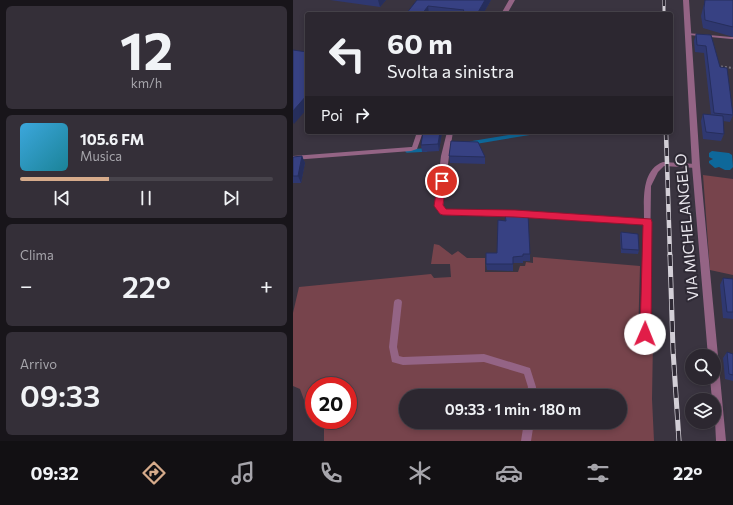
<!DOCTYPE html>
<html lang="it">
<meta charset="utf-8">
<style>
:root{--surface:#2c2730;--page:#342f38;--text:#f1f3f6;--muted:#a6a5ab;--line:#48444c;--accent:#d6ab8b}
body{margin:0;font-family:Commissioner,sans-serif;background:var(--page);color:var(--text);height:100vh;display:flex;flex-direction:column;font-size:15px;white-space:nowrap}
*{box-sizing:border-box;margin:0}
p{font-size:13px;color:var(--muted)}
.icon{flex:none;width:22px;height:22px;fill:none;stroke:currentColor;stroke-width:2;stroke-linecap:round;stroke-linejoin:round}
.map{position:relative;flex:1;overflow:hidden}
.drawer{display:flex;flex-direction:column;gap:6px;padding:6px;background:#18151a;width:293px}
.drawer>*{flex:none}
.guide{position:absolute;left:12px;top:12px;width:368px;height:122px;border-radius:4px;box-shadow:0 2px 6px #0003,0 0 0 1px var(--line);background:#2c2730;color:var(--text);overflow:hidden}
.tools{position:absolute;left:392px;top:349px;display:grid;gap:8px}
.tools a{display:grid;place-items:center;width:36px;height:36px;border-radius:50%;background:var(--surface);box-shadow:0 2px 6px #0003,0 0 0 1px var(--line);font-size:20px}
.speed{position:absolute;left:12px;top:377px;display:flex;gap:8px;font-size:20px;font-weight:700;text-align:center}
.speed>*{display:grid;place-content:center;width:52px;height:52px;border-radius:50%;background:var(--surface);box-shadow:0 2px 6px #0003,0 0 0 1px var(--line);line-height:1}
.speed .limit{border:6px solid #d22;background:#fff;color:#111}
.pin{position:absolute;display:grid;place-items:center;width:34px;height:34px;color:#fff;margin:-17px;border:2px solid #fff;border-radius:50%;box-shadow:0 1px 4px #0007}
.me{position:absolute;width:44px;margin:-22px;rotate:1deg;stroke-linejoin:round;filter:drop-shadow(0 0 3px #0008)}
.turn{display:flex;align-items:center;gap:14px;height:84px;padding:0 16px;font-size:18px}
.turn .icon{width:52px;height:52px;stroke-width:2.5}
.turn b{display:block;font-size:28px;line-height:34px}
.then{display:flex;align-items:center;height:38px;padding:0 16px;background:#0003;gap:8px;font-size:15px}
.big{font-size:30px;font-weight:600;line-height:1.1}
.drawer .widget{flex:1;display:flex;flex-direction:column;justify-content:center;gap:6px;min-width:0;padding:0 14px;border-radius:6px;background:var(--page)}
.drawer .dial{align-items:center;gap:0}
.dial b{font-size:52px;line-height:1}
.song{display:flex;align-items:center;gap:12px}
.cover{width:48px;height:48px;border-radius:6px;background:linear-gradient(135deg,hsl(200 70% 55%),hsl(190 70% 35%))}
.played{height:4px;border-radius:2px;background:linear-gradient(90deg,var(--accent) 35%,var(--line) 35%)}
.keys{display:flex;justify-content:space-around;direction:ltr}
.heat{display:flex;justify-content:space-between;align-items:center;font-size:22px;direction:ltr}
.trip{position:absolute;left:106px;top:389px;width:228px;height:40px;border-radius:20px;background:var(--surface);box-shadow:0 2px 6px #0003,0 0 0 1px var(--line);font-weight:600;line-height:40px;text-align:center}
.dock{display:flex;height:64px;justify-content:space-around;align-items:center;background:#121013;color:var(--muted)}
.dock .icon{width:28px;height:28px}
.dock .on{color:var(--accent)}
.dock b{font-size:18px;color:var(--text)}
main{display:flex;flex:1;min-height:0}
.map>svg:first-child{display:block}
.green{fill:#77444c;fill-rule:evenodd}
.water{fill:#0e689a}
.lines{fill:none;stroke-linecap:round;stroke-linejoin:round}
.stream{stroke:#0e689a;stroke-width:3.5}
.path{stroke:#75707a;stroke-width:2;stroke-dasharray:2 2;stroke-linecap:butt}
.lane{fill:#946485;fill-rule:evenodd}
.street{fill:#946485;fill-rule:evenodd}
.rail-far2-casing{stroke:#d3cfd7;stroke-width:3}
.rail-far1-casing{stroke:#d3cfd7;stroke-width:4.5}
.rail-casing{stroke:#d3cfd7;stroke-width:5}
.rail-far2{stroke:#2f2a35;stroke-width:2;stroke-dasharray:6;stroke-linecap:butt}
.rail-far1{stroke:#2f2a35;stroke-width:3;stroke-dasharray:8;stroke-linecap:butt}
.rail{stroke:#2f2a35;stroke-width:3.5;stroke-dasharray:11;stroke-linecap:butt}
.wall{fill:#2f3871}
.shaded-wall{fill:#262e5c}
.building{fill:#374183;stroke:#262e5c}
.route{fill:#e11d48;stroke:#92132f}
.labels{text-anchor:middle;stroke-width:4;stroke-linejoin:round;paint-order:stroke}
.street-label{font-size:15px;fill:#e9e6ed;stroke:#2f2a35}
</style>
<main>
<section class="drawer">
<div class="widget dial"><b>12</b><p>km/h</p></div>
<div class="widget">
<div class="song"><i class="cover"></i><div><b>105.6 FM</b><p>Musica</p></div></div>
<div class="played"></div>
<div class="keys"><svg class="icon" aria-label="previous" viewBox="0 0 24 24"><path d="M18 5L8 12l10 7zM5 5v14"/></svg><svg class="icon" aria-label="pause" viewBox="0 0 24 24"><path d="M8 5v14M16 5v14"/></svg><svg class="icon" aria-label="next" viewBox="0 0 24 24"><path d="M6 5l10 7-10 7zM19 5v14"/></svg></div>
</div>
<div class="widget"><p>Clima</p>
<div class="heat"><a>−</a><b class="big">22°</b><a>+</a></div>
</div>
<div class="widget"><p>Arrivo</p><b class="big">09:33</b></div>
</section>
<div class="map">
<svg width="440" height="441" viewBox="0 0 440 441">
<rect width="100%" height="100%" fill="#3a3440"/>
<path class="green" d="M410,175L440,179V275L417,270Z
M141,244L146,245L159,255L165,251L174,258H192V272H225L227,266H232L233,262L240,263V257L347,266L345,337L360,340L359,399L361,441H31V429L24,420H55V386H21V416L14,408L7,389L0,386V313L6,287L138,274L141,278L158,277L157,264H138ZM113,396H327V422H113Z"/>
<path class="water" d="M419,151L436,153L439,155L440,167L437,170H432L426,167L422,168L416,163V161L420,159L416,157V153Z"/>
<g class="lines">
<path class="stream" d="M178,143L244,132
M114,151L133,150"/>
<path class="path" d="M424,66L440,68"/>
<path class="lane" d="M394,33L438,37H440V39H438L396,35H394Z
M124,132H130L124,149L118,151L0,160V156L118,147H119Z
M370,162L403,164L406,166L403,168L371,166L365,172L358,186L356,334L355,337L352,338L349,337L348,334L351,224L222,217L150,215L147,212L150,209L222,211L351,219C351,200 348,170 370,162Z
M105,299L108,300L109,302L104,347L106,356L110,357L191,354L237,368L243,387V396H233L235,387L231,374L191,362L110,365L99,362L96,347L101,302L102,300Z
M231,422H241L238,441H228Z"/>
<path class="street" d="M216,0H222L214,14H208Z
M390,0H396L407,166L425,356L423,359L421,360V356H415L399,166Z
M154,132H160L156,156L150,206L154,212L150,215L147,214L142,206L148,156Z
M421,362L425,364L426,367L433,441H423L421,400H419L417,378H421Z"/>
<defs>
<path id="rail-far2" d="M371,0V14"/>
<path id="rail-far1" d="M373,132L377,256"/>
<path id="rail" d="M377,255L380,350L386,441"/>
</defs>
<use href="#rail-far2" class="rail-far2-casing"/>
<use href="#rail-far1" class="rail-far1-casing"/>
<use href="#rail" class="rail-casing"/>
<use href="#rail-far2" class="rail-far2"/>
<use href="#rail-far1" class="rail-far1"/>
<use href="#rail" class="rail"/>
</g>
<path class="wall" d="M37,0H93L87,7Z
M124,0H198L190,14H113Z
M412,0H440V37L410,28L408,16Z
M403,34L418,35L440,115L437,122L430,121L431,134L428,141L410,139L408,121L410,114L418,115L411,53L402,52L401,41Z
M149,132L146,151L129,152L128,145Z
M9,156L12,163L8,183H0V157Z
M156,156L192,157V164L157,163Z
M212,214L237,254V261H230V263H220V271L194,270L193,264L204,253L212,221Z
M328,232L346,250L345,254L328,253L327,235Z
M430,278L440,279V319L430,318L427,285Z
M434,352L440,354V381L432,379L430,358Z"/>
<path class="shaded-wall" d="M85,0H93L87,7Z
M192,0H198L190,14H184Z
M135,6L136,14H129Z
M14,95V109L1,124L0,122V111Z
M147,132H149L146,151L145,144Z
M9,156L12,163L8,183L5,176Z"/>
<path class="building" d="M124,0H192L184,14H168L171,10L135,6L129,14H113Z
M412,0H440V27L412,20L411,8Z
M403,34L418,35L427,67L434,68L440,115L421,113L413,46L404,45Z
M0,50L14,52V95L0,111Z
M410,114L430,116L431,134L413,132Z
M130,132H147L145,144L128,145Z
M158,141L185,142L192,157L156,156Z
M9,156L5,176H0V157Z
M212,214H235L237,254H230V256L220,257V264H193V253H204L205,220L213,221Z
M328,232L345,234L346,250L329,249Z
M430,278L440,279V312H434Z
M434,352L440,354V375L436,374Z"/>
<path class="route" d="M149,178L153,181L150,205L153,209L222,210L358,219L359,222L358,334L356,337L352,339L348,337L347,334L350,225L222,217L150,215L147,214L141,206L145,181Z"/>
<g class="labels">
<g class="street-label">
<text transform="translate(394 227) rotate(-95)" y="5">VIA MICHELANGELO</text>
</g>
</g>
</svg>
<div class="tools">
<a><svg class="icon" aria-label="search" viewBox="0 0 24 24"><circle cx="10" cy="10" r="6"/><path d="M15 15l6 6"/></svg></a>
<a><svg class="icon" aria-label="layers" viewBox="0 0 24 24"><path d="M12 4l9 5-9 5-9-5zM3 14l9 5 9-5"/></svg></a>
</div>
<div class="speed"><div class="limit">20</div></div>
<div class="pin" style="left:149px;top:181px;background:#d93025"><svg class="icon" aria-label="arrive" viewBox="0 0 24 24"><path d="M6 21V4h12l-3 4 3 4H6"/></svg></div>
<svg class="me" style="left:352px;top:334px" viewBox="-20 -20 40 40"><circle r="19" fill="#fff"/><path d="M0-13L10 11 0 6-10 11z" fill="#e11d48"/></svg>
<div class="trip">09:33 · 1 min · 180 m</div>
<div class="guide">
<div class="turn"><svg class="icon" aria-label="left" viewBox="0 0 24 24"><path d="M17 20v-9H6M10 6l-5 5 5 5"/></svg><div><b>60 m</b>Svolta a sinistra</div></div>
<div class="then">Poi<svg class="icon" aria-label="right" viewBox="0 0 24 24"><path d="M7 20v-9h11M14 6l5 5-5 5"/></svg></div>
</div>
</div>
</main>
<nav class="dock">
<b>09:32</b>
<svg class="icon on" aria-label="directions" viewBox="0 0 24 24"><path d="M12 3l9 9-9 9-9-9zM9 14v-3h6M13 9l2 2-2 2"/></svg>
<svg class="icon" aria-label="music" viewBox="0 0 24 24"><path d="M9 18V5l10-2v13"/><circle cx="6" cy="18" r="3"/><circle cx="16" cy="16" r="3"/></svg>
<svg class="icon" aria-label="phone" viewBox="0 0 24 24"><path d="M5 4h4l2 5-3 2q2 4 5 5l2-3 5 2v4C11 20 4 13 5 4z"/></svg>
<svg class="icon" aria-label="climate" viewBox="0 0 24 24"><path d="M12 3v18M4 7l16 10M4 17L20 7"/></svg>
<svg class="icon" aria-label="car" viewBox="0 0 24 24"><path d="M5 17H2v-5l4-1 3-4h7l3 4 3 1v5h-3M9 17h6M6 11h13"/><circle cx="7" cy="17" r="2"/><circle cx="17" cy="17" r="2"/></svg>
<svg class="icon" aria-label="filters" viewBox="0 0 24 24"><path d="M4 7h16M4 17h16"/><circle cx="9" cy="7" r="2"/><circle cx="15" cy="17" r="2"/></svg>
<b>22°</b>
</nav>
